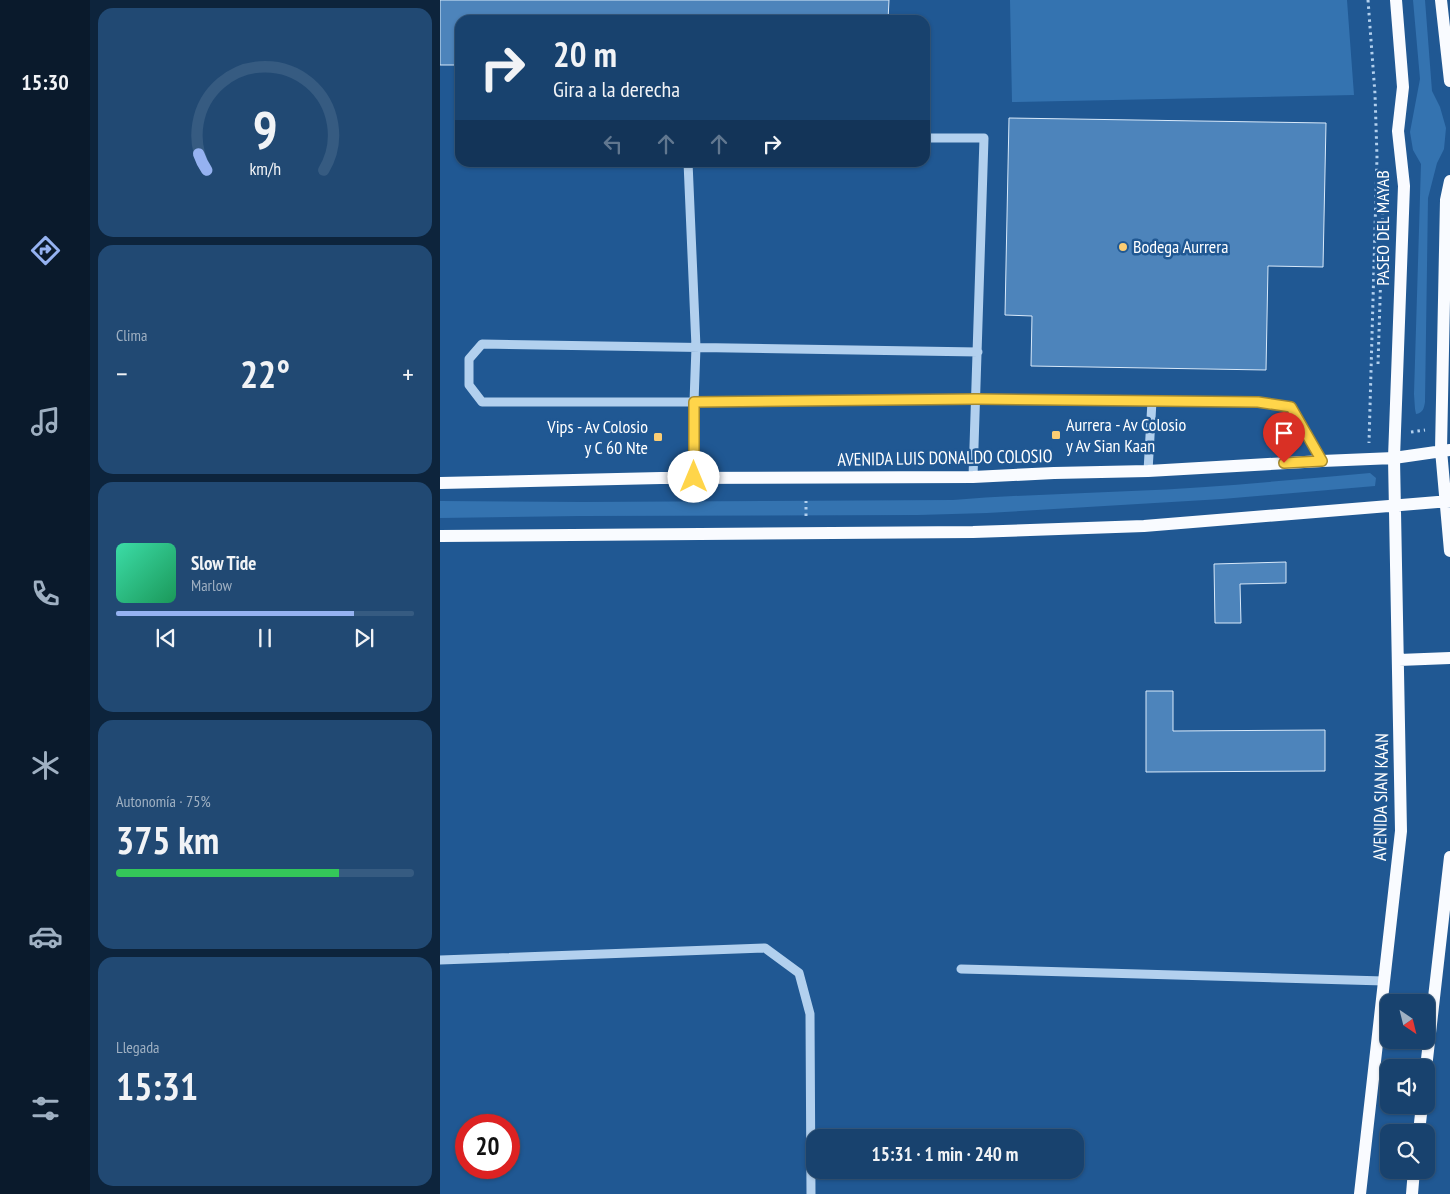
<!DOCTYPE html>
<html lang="es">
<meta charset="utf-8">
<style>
:root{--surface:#18426e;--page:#214973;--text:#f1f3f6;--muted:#9fb0c2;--line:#365b81;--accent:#95b2f1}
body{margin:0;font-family:"PT Sans Narrow",sans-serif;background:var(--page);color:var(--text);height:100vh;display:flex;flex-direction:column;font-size:19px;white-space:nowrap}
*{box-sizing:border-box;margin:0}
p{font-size:16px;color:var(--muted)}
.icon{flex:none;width:28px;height:28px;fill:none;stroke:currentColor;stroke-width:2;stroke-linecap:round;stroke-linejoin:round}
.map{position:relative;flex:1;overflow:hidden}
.panel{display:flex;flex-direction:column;gap:8px;padding:8px;background:#0d243c;width:350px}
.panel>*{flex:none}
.banner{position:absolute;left:15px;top:15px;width:475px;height:152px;border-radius:15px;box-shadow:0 1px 4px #0004,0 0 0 1px var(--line);background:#18426e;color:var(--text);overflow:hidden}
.needle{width:32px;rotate:145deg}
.buttons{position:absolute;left:940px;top:994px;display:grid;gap:10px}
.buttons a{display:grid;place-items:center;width:55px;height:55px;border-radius:10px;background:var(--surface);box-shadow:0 1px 4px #0004,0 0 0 1px var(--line);font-size:25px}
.speed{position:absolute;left:15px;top:1114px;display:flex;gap:10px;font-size:25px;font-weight:700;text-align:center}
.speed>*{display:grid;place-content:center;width:65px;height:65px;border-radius:50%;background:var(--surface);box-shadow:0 1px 4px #0004,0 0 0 1px var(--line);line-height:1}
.speed .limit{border:8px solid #d22;background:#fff;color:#111}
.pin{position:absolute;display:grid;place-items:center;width:42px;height:42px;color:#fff;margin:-51px -21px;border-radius:50% 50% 50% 0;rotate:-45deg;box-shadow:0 0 5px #0007}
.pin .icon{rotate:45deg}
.me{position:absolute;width:55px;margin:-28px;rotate:0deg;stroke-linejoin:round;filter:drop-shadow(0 0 4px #0008)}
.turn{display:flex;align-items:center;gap:18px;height:105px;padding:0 15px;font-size:22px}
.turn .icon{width:65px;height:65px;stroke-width:2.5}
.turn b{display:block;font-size:35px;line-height:42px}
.lanes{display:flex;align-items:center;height:48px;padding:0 15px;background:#0003;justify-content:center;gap:25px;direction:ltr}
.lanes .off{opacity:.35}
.big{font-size:38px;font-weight:700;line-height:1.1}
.panel .widget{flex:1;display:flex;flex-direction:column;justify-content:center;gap:8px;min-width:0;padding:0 18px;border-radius:15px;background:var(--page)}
.panel .dial{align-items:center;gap:0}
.dial svg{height:130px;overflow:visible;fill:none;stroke:var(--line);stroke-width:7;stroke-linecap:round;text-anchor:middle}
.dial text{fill:var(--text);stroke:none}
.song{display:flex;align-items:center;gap:15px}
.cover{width:60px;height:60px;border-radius:8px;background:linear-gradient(135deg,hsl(160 70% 55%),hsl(150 70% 35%))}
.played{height:5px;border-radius:2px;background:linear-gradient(90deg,var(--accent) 80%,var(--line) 80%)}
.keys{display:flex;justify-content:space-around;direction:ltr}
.heat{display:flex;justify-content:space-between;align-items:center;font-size:28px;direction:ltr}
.charge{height:8px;border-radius:4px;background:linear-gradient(90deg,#34c759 75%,var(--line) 0)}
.trip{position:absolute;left:366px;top:1129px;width:278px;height:50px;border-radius:15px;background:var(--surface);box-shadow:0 1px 4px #0004,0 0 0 1px var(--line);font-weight:700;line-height:50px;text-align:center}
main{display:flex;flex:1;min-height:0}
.tabs{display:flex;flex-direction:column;width:90px;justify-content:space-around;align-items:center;background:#0a1a2c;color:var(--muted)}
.tabs .icon{width:35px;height:35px}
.tabs .active{color:var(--accent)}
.tabs b{font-size:22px;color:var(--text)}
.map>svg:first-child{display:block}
.green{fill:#3473b0}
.building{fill:#4d84bb;stroke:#d8e9fa}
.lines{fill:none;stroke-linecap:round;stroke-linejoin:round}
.path{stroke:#b2d0ee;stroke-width:3;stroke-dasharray:2.5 4;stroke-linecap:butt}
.minor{stroke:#b2d0ee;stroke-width:9}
.major{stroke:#f9fbff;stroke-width:12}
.route-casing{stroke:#a68a30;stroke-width:12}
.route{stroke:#ffd54a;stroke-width:9}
.poi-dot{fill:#fbcd73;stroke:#205893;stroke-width:2}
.labels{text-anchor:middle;stroke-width:5;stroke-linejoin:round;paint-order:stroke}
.street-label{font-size:18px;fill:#fff;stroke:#205893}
.poi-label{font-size:18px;fill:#fff;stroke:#205893;text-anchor:start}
</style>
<main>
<nav class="tabs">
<b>15:30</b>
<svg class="icon active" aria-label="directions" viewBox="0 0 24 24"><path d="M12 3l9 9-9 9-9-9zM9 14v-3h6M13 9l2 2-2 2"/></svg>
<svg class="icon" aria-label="music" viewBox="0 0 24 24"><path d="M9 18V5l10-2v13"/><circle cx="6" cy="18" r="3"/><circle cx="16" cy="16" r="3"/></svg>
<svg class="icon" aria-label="phone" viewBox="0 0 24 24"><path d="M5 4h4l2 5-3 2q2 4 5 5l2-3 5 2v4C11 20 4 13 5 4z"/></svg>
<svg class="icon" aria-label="climate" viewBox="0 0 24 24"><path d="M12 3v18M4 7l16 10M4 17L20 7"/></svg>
<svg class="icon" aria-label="car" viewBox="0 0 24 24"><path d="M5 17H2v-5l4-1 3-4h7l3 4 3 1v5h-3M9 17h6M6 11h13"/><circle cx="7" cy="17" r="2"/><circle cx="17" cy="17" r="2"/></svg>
<svg class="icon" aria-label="filters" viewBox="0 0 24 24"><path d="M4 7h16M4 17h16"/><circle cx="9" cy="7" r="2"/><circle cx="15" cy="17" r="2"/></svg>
</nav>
<section class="panel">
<div class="widget dial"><svg viewBox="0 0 100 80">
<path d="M14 69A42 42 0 1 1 86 69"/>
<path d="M14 69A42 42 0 0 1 9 59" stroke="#95b2f1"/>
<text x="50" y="56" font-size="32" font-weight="700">9</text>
<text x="50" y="72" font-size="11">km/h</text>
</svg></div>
<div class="widget"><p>Clima</p>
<div class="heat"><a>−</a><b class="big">22°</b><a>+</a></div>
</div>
<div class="widget">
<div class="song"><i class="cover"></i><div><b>Slow Tide</b><p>Marlow</p></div></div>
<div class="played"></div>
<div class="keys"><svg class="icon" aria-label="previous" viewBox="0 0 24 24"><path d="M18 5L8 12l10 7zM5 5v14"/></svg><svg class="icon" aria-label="pause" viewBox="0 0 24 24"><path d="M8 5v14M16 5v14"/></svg><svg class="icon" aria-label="next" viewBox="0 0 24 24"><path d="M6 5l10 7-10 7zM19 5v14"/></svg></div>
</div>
<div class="widget"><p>Autonomía · 75%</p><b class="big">375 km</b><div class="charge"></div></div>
<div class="widget"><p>Llegada</p><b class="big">15:31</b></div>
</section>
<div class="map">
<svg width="1010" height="1194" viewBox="0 0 1010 1194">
<rect width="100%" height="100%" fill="#205893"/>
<path class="green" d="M570,0H907L914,95L572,102Z
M973,0H985L992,91L1000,107L1006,128L1004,149L997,163L988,198L985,402C984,408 983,413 976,414L975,409L974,394L981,164L973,150L970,132L980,79Z
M930,473L936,478L935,486L782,499L547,513L478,515L140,516L0,518V501L143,502L513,500C573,495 632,494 691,491C771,488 850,480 930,473Z"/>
<path class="building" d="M0,0H449L448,20H20V65H0Z
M569,118L886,123L883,267L828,266L826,370L591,366L592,316L565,315Z
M846,562V583L800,584L801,623H775L774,564Z
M706,691H733V731L885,730V771L706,772Z"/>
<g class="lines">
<path class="path" d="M928,0L935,94L937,157L929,443
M938,364L944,173
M971,432L985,430
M366,516V501"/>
<path class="minor" d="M485,138H544L533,477
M248,162L256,347L254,402V477
M538,352L42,344L29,359V385L42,402H254L536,399L818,402L851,407L882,461
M708,471L712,401
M0,960L325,948L359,973L370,1014L371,1194
M521,969L944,981"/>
<path class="major" d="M1001,0L1010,81
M1010,181L1006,200L1001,450L1010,551
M0,483L221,478L533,477L614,473L708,471L882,461L954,458L1010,450
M0,536L533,532L704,526L1010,501
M959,660L1010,658
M986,1068L1010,857
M979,1132L982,1105
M920,1194L961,831L954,458L964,186L958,131L963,87L956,0
M972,1194L974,1170"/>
</g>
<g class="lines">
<defs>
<path id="route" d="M254,477V402L536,399L818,402L851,407L882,461L844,463"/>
</defs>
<use href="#route" class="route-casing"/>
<use href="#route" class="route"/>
</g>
<g class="poi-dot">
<circle cx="683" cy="247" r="5"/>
<rect x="611" y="430" width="10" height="10" rx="2.5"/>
<rect x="213" y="432" width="10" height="10" rx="2.5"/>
</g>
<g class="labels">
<g class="street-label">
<text transform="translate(943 228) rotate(-90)" y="6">PASEO DEL MAYAB</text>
<text transform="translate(505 458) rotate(-1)" y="6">AVENIDA LUIS DONALDO COLOSIO</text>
<text transform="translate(941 797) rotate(-89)" y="6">AVENIDA SIAN KAAN</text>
</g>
<g class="poi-label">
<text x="693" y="253">Bodega Aurrera</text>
<text x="626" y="431">Aurrera - Av Colosio<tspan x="626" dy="21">y Av Sian Kaan</tspan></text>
<text x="208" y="433" text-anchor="end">Vips - Av Colosio<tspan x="208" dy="21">y C 60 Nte</tspan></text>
</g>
</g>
</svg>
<div class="buttons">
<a><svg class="needle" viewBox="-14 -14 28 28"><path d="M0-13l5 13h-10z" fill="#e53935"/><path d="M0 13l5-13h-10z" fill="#9fb0c2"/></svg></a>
<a><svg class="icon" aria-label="sound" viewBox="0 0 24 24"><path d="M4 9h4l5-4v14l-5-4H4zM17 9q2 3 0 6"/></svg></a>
<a><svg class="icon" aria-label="search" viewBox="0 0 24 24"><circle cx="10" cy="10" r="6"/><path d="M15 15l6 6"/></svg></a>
</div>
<div class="speed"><div class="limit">20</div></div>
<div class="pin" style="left:844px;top:463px;background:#d93025"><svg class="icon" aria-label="arrive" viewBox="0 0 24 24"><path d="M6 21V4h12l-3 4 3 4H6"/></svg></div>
<svg class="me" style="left:254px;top:477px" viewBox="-20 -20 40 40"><circle r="19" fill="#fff"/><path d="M0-13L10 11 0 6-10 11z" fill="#ffd54a"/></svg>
<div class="trip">15:31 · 1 min · 240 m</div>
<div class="banner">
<div class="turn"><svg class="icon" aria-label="right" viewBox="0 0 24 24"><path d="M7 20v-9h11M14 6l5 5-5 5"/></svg><div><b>20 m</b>Gira a la derecha</div></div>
<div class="lanes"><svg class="icon off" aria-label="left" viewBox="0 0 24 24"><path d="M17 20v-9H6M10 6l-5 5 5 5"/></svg><svg class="icon off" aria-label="ahead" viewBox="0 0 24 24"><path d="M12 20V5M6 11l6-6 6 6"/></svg><svg class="icon off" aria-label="ahead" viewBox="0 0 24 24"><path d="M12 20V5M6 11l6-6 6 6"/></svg><svg class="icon" aria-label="right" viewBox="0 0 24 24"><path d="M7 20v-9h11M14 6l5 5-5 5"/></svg></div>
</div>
</div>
</main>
